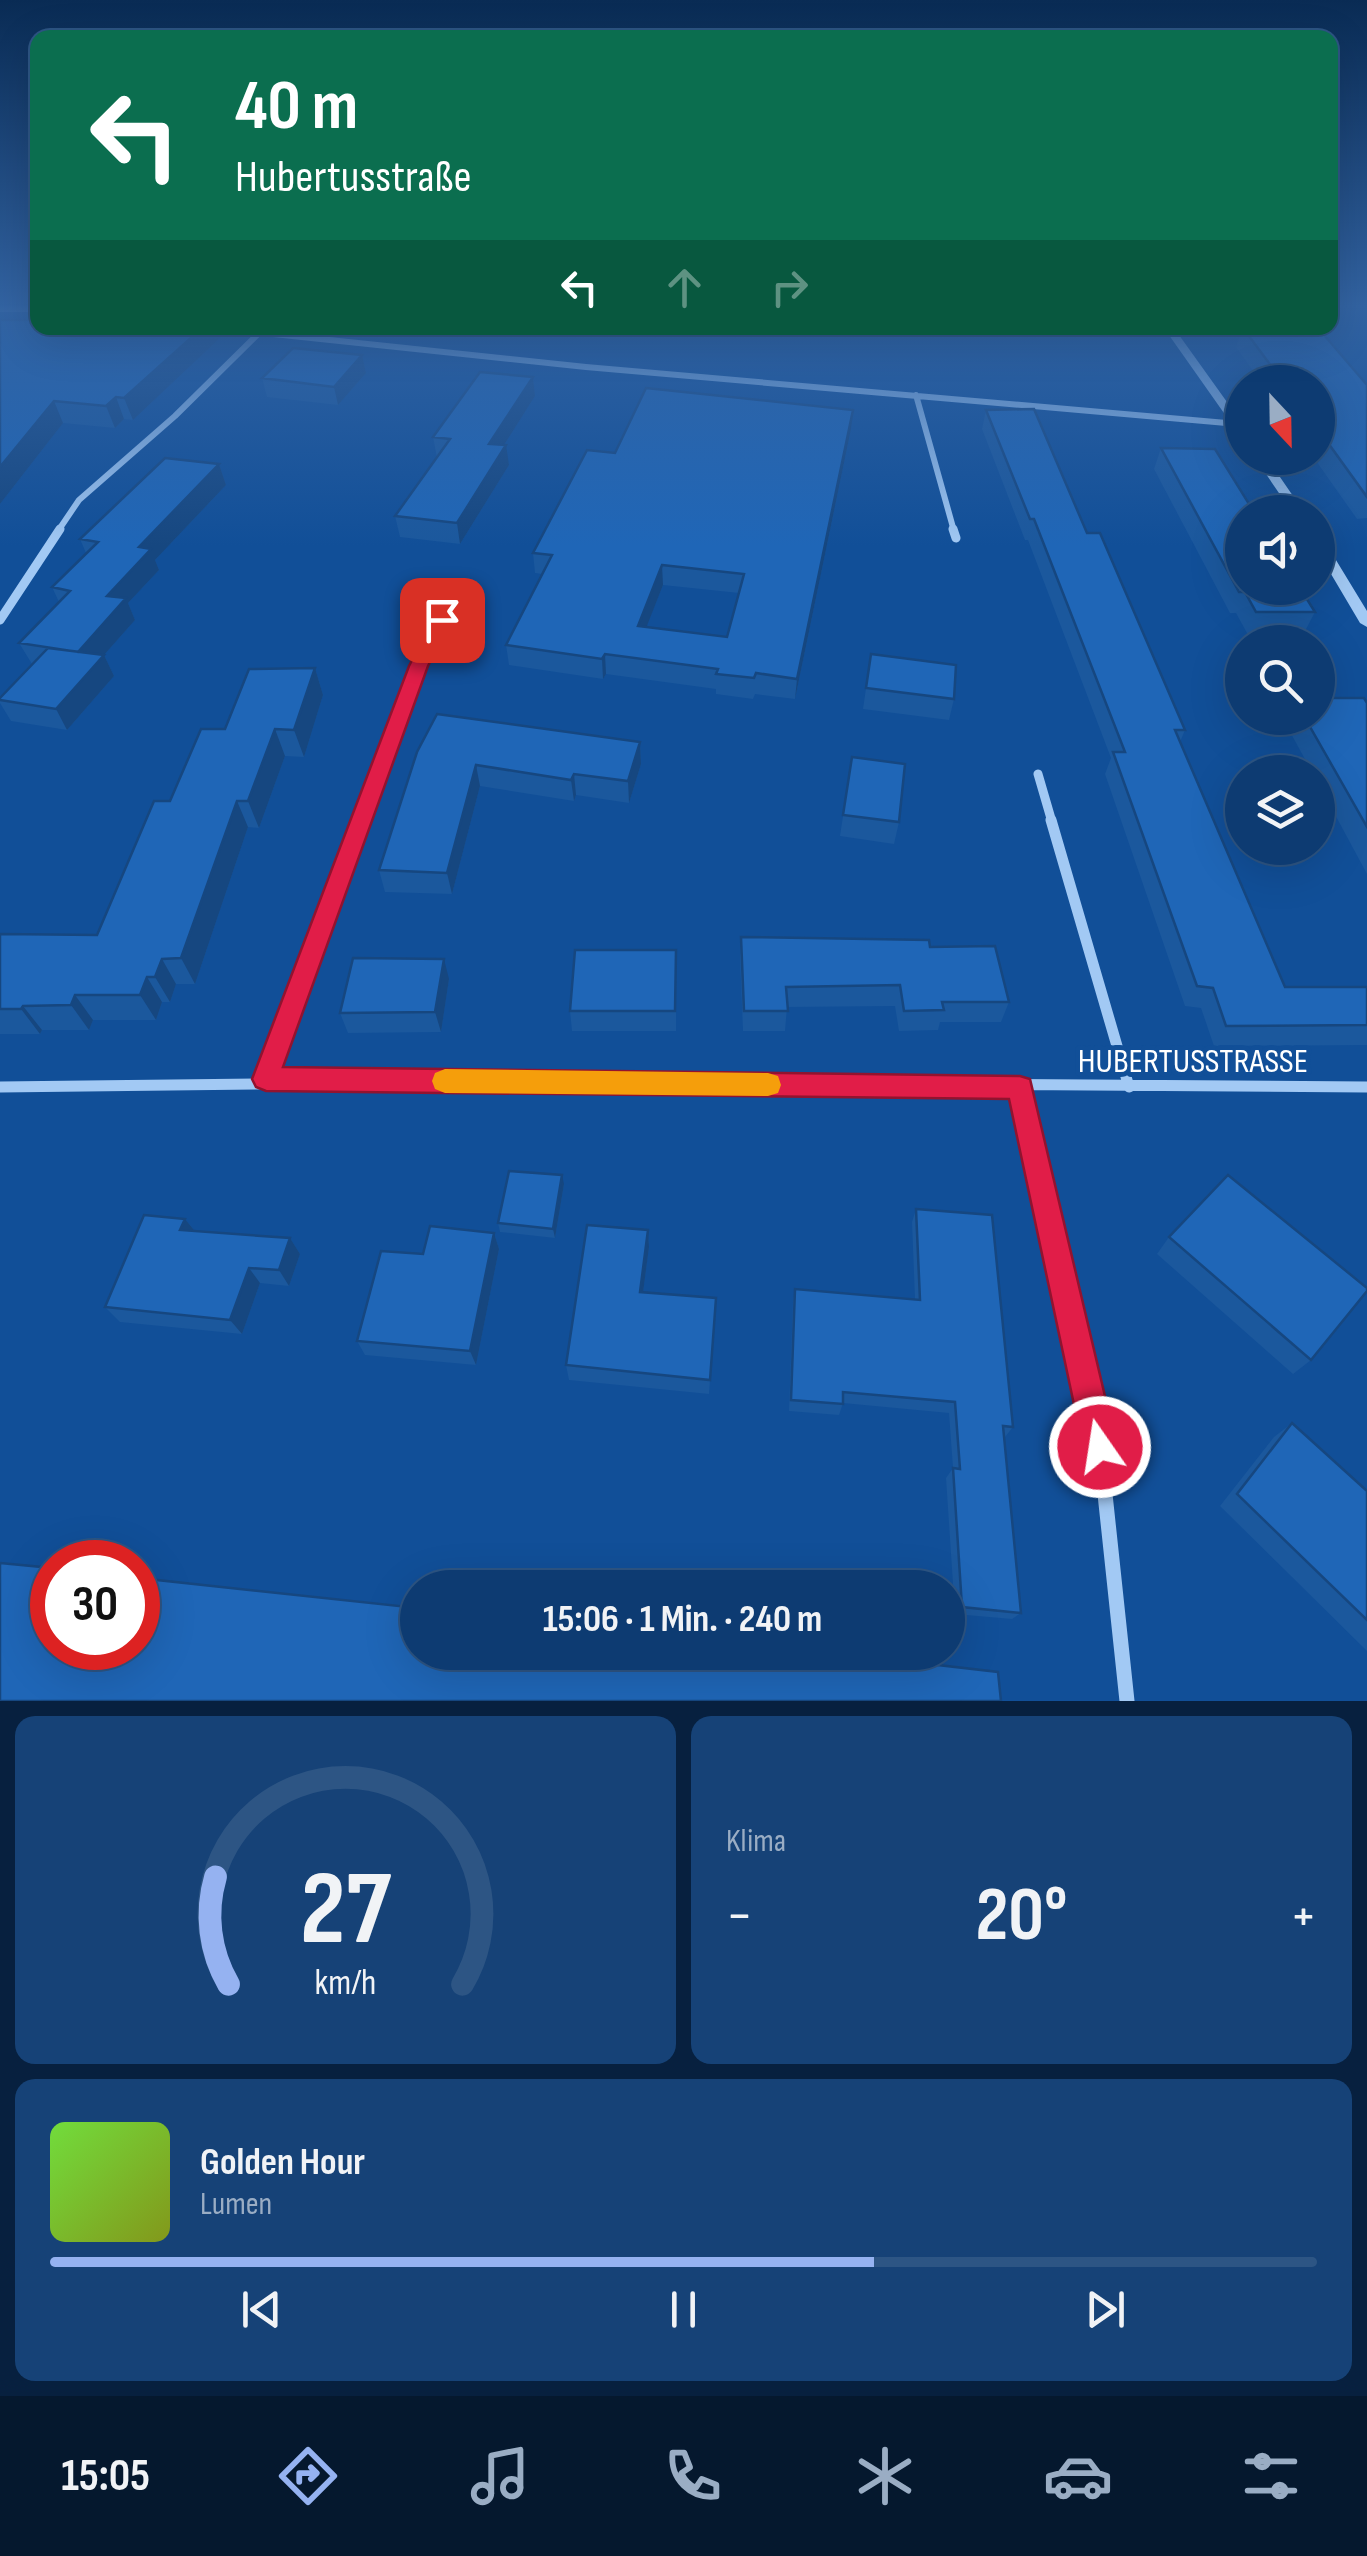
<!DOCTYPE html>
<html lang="de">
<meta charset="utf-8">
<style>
:root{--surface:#0d3b72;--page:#164277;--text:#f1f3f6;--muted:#9aadc4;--line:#2d5584;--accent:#95b2f1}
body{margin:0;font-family:"Sofia Sans Condensed",sans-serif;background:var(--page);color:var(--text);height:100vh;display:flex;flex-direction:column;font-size:38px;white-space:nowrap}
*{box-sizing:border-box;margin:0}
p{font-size:32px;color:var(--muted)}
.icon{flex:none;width:55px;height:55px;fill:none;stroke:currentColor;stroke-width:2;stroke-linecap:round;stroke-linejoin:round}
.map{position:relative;height:1701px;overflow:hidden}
.details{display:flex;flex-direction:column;gap:15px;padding:15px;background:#07203f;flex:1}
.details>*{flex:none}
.top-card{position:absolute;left:30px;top:30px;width:1308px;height:305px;border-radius:20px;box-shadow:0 10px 40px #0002,0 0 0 2px var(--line);background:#0b6e4f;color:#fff;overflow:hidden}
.needle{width:65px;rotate:158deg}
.fabs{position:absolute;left:1225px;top:365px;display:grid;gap:20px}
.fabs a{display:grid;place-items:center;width:110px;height:110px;border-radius:50%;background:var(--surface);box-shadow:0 10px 40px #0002,0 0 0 2px var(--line);font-size:50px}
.speed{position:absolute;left:30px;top:1540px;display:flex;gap:20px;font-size:50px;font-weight:700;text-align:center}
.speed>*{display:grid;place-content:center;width:130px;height:130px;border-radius:50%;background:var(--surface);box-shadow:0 10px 40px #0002,0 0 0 2px var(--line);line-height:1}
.speed .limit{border:15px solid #d22;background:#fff;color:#111}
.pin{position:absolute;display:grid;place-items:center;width:85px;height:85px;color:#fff;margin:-42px;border-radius:20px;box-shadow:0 5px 15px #0006}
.me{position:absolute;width:110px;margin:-55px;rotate:347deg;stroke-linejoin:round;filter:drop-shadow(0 0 8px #0008)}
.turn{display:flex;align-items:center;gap:35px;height:210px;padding:0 40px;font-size:45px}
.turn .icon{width:130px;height:130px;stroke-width:2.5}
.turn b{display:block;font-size:70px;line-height:85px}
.lanes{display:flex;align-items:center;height:95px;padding:0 40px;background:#0003;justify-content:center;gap:50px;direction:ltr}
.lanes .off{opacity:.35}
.big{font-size:75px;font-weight:700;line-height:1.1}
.details .tile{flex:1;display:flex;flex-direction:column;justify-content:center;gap:15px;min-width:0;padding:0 35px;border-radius:20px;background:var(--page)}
.details .dial{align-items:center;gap:0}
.dial svg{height:260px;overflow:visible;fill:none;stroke:var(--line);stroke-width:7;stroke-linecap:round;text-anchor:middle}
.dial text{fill:var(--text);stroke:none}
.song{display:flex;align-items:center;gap:30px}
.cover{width:120px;height:120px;border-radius:15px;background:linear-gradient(135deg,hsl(100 70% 55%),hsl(70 70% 35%))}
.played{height:10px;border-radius:5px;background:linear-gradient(90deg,var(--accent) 65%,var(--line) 65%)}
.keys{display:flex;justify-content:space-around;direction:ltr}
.heat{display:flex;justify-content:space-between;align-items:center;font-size:55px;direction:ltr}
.details .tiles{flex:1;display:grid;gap:15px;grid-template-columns:1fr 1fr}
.tile:last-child{grid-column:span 2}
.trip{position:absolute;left:400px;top:1570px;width:565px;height:100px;border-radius:50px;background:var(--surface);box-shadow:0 10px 40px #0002,0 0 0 2px var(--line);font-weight:700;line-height:100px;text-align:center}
.tab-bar{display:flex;height:160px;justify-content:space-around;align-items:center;background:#05182e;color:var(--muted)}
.tab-bar .icon{width:70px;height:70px}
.tab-bar .on{color:var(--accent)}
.tab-bar b{font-size:45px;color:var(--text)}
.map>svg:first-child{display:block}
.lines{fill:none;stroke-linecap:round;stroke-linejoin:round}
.minor-far3{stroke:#a2c9f4;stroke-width:6}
.minor-far2{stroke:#a2c9f4;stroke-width:9}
.minor-far1{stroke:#a2c9f4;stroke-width:11}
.minor{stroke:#a2c9f4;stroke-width:15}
.tertiary{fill:#a2c9f4;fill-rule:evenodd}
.wall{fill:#1b589d;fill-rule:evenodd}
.shaded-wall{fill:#164780}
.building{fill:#1f66b7;stroke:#164780;stroke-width:2.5;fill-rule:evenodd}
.route{fill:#e11d48;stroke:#92132f;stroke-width:2.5}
.slow{fill:#f59e0b}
.labels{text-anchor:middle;stroke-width:10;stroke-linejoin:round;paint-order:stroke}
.street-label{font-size:35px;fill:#fff;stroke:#114f98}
</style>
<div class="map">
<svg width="1367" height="1701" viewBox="0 0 1367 1701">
<rect width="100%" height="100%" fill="#114f98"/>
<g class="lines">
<path class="minor-far3" d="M0,309H38
M216,328L586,367L1238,424
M916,395L954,531
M58,531L79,500L175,416L260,332"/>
<path class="minor-far2" d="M953,529L956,538
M0,620L60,529
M1038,774L1052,822
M361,822L418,666L442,619"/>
<path class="minor-far1" d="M1051,820L1129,1087
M266,1079L361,820
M0,1087L512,1081L1367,1087
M1020,1088L1046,1203"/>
<path class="minor" d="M1045,1201L1100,1447L1127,1701"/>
<path class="tertiary" d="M1164,328H1174L1242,423V434L1238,433Z
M1255,458H1267L1304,512H1292Z
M1318,538L1325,542L1367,611V627L1360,623L1318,552Z"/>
</g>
<path class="wall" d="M0,320L222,336L133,420L124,419L115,428L63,423L0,504Z
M1243,328L1367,385V518L1357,519L1314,458H1318V382H1261L1236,347Z
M362,355L366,373L338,405L267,397L262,378Z
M533,377L535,396L504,445L509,465L460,544L400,537L395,516L437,458L433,437Z
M853,410L851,429L795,699L755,694L753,699L716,694V689L606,674L603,679L509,665L506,645L542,574L535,573L533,553L615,453ZM663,585L739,593L727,637L646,627Z
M986,410L1087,533L1185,730L1180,742L1285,987H1367V1045L1214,1046L1201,1008L1185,1006L1105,774L1111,758L1028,540H1025L982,429Z
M1161,448L1315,612L1304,633H1247L1236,613H1230L1154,469Z
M219,464L226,485L155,560L159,570L128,603L135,620L104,655L114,676L67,730L11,721L0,703V700L32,664L19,643L59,602L52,587L86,553L80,539Z
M871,654L954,699L949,720L863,709Z
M315,668L323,695L304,757L285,756L259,828L248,827L195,984H176L170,1002H162L156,1020H93L89,1030H42L40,1034H0V934L97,935L170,801L225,729Z
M1367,703V874L1318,783V772H1312L1283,719L1284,718H1318Z
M640,742L641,764L629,803L576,795L574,801L480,786L452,894L385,892L379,870L417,752Z
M852,757L899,822L894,844L840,836Z
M741,937L930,947L1009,1002L1001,1022H940L938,1030L899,1031L895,1006L787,1007L785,1031H743L740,957Z
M676,950V1031H572L570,1011Z
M449,979L441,1032L348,1033L340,1013Z
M564,1184L555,1238L500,1232L498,1223Z
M916,1209L1013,1427L1005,1437H1004L1021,1613L1012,1619L955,1614L946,1478L953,1468L949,1413L843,1403L839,1415L789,1411L793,1302L795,1289L915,1299L912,1222Z
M185,1219L195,1231L290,1238L300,1254L289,1286L260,1283L242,1334L120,1322L105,1307Z
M648,1230L649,1247L643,1292L716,1298L709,1394L569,1380L566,1365Z
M494,1233L499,1249L476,1365L365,1355L357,1341L423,1254Z
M1169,1237L1311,1360L1293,1374L1157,1254Z
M1292,1423L1367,1491V1651L1220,1506L1274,1437Z"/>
<path class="shaded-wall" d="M202,328H220L222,336L133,420L124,398Z
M362,355L366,373L338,405L334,387Z
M533,377L535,396L492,464L489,444Z
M116,397L124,419L115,428L106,406Z
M54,401L63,423L0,504V467Z
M853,410L851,429L795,699L797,679Z
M506,445L509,465L460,544L457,523Z
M219,464L226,485L155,560L159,570L128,603L135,620L104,655L114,676L67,730L56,709L78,652L107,596L139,547Z
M662,565L663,585L639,646L638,626Z
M605,654L606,674L603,679L602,659Z
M315,668L323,695L304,757L294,730Z
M275,729L285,756L259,828L248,801Z
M640,742L641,764L629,803L628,781Z
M476,765L480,786L452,894L447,873Z
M574,774L576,795L574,801L571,780Z
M237,801L248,827L195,984L181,958Z
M162,959L176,984L170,1002L155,977Z
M444,959L449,979L441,1032L435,1012Z
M147,977L162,1002L156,1020L140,995Z
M75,995L93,1020L89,1030L71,1005Z
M23,1006L42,1030L40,1034L21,1009Z
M562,1175L564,1184L555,1238L553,1229Z
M185,1219L198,1235L180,1230Z
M648,1230L649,1247L641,1308L640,1292Z
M494,1233L499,1249L476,1365L470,1351Z
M290,1238L300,1254L289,1286L279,1270Z
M249,1268L260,1283L242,1334L230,1320Z"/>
<path class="building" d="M0,320H38V328H202L124,398L116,397L106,406L54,401L0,467Z
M1243,328H1318L1367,385V497L1318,429V382H1283Z
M293,348L362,355L334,387L262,378Z
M480,372L533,377L489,444L506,445L457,523L395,516L450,439L433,437Z
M646,388L853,410L797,679L756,673L754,678L716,674L718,669L605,654L602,659L506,645L552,555L533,553L587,450L615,453ZM662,565L744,574L727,637L638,626Z
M1034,409L1087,533H1100L1185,730H1175L1285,987H1367V1025L1226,1026L1213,988L1197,986L1113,752H1125L1034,519H1030L986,410Z
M1161,448L1215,449L1254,512H1242V588H1300L1315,612H1256L1245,592H1239Z
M165,458L219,464L139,547L151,549L107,596L126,598L78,652L19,643L70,591L52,587L98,542L80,539Z
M48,648L104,655L56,709L0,700V698Z
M871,654L956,665L954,699L866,688Z
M315,668L294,730L275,729L248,801H237L181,958L162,959L155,977H147L140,995H75L71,1005L23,1006L21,1009H0V934L97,935L154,801H170L201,729H225L249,669Z
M1318,698H1364L1367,703V827L1305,718H1318Z
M437,714L640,742L628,781L574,774L571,780L476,765L447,873L379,870L417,752Z
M852,757L905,764L899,822L843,815Z
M741,937L929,940L930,947L995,946L1009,1002H942L944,1010L904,1011L900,985L786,987L788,1011H744Z
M575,950H676L675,1011H570Z
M353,958L444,959L435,1012L340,1013Z
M509,1171L562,1175L553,1229L498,1223Z
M1228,1175L1367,1288V1291L1311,1360L1169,1237Z
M916,1209L992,1215L1013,1427L1003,1426L1021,1613L962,1607L953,1468L960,1469L955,1402L843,1392V1404L791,1400L795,1289L920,1300Z
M144,1215L185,1219L180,1230L290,1238L279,1270L249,1268L230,1320L105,1307Z
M587,1225L648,1230L640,1292L716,1298L710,1380L566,1365Z
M430,1226L494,1233L470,1351L357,1341L381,1251L423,1254Z
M1292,1423L1367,1491V1620L1237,1494Z
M0,1563L52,1568V1648H138V1578L418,1608V1652H825L998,1672L1001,1701H0Z
M486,1576L548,1584L547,1588H484Z"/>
<linearGradient id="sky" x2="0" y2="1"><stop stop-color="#092b54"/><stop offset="0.56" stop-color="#3263a2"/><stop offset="1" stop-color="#3263a2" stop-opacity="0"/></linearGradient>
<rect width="1367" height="546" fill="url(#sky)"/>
<path class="route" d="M442,614L451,620L428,666L283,1067L1020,1076L1030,1079L1117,1447L1112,1459L1100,1464L1088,1459L1083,1447L1009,1099L266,1091L256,1087L252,1079L409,666L433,620Z"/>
<path class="slow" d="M445,1069L768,1073L778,1076L781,1085L778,1093L768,1096L445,1093L435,1089L432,1081L435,1073Z"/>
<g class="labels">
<g class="street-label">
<text x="1193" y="1072">HUBERTUSSTRASSE</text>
</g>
</g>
</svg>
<div class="fabs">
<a><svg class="needle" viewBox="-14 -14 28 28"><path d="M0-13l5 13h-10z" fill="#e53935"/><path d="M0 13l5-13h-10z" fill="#9aadc4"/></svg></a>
<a><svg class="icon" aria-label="sound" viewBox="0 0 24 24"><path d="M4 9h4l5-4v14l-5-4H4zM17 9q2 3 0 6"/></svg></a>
<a><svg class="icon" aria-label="search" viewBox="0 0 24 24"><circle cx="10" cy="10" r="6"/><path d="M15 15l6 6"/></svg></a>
<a><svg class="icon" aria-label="layers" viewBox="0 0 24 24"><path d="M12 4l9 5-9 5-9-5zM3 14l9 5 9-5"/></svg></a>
</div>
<div class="speed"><div class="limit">30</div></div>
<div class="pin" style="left:442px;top:620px;background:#d93025"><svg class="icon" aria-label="arrive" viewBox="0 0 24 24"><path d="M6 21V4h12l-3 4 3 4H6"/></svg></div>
<svg class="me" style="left:1100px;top:1447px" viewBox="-20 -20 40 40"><circle r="17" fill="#e11d48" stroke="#fff" stroke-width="3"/><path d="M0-11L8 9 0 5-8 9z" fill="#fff"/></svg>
<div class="trip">15:06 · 1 Min. · 240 m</div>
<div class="top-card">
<div class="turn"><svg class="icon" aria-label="left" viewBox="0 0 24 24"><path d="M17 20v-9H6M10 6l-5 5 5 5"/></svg><div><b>40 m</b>Hubertusstraße</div></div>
<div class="lanes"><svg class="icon" aria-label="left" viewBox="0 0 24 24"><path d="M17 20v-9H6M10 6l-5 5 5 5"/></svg><svg class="icon off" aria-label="ahead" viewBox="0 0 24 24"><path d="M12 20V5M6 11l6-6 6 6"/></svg><svg class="icon off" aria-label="right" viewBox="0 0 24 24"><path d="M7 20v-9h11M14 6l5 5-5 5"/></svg></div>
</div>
</div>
<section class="details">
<div class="tiles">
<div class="tile dial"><svg viewBox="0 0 100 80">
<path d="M14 69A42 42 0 1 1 86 69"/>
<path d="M14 69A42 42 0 0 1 10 36" stroke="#95b2f1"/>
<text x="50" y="56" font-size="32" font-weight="700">27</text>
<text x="50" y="72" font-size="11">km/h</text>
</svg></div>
<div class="tile"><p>Klima</p>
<div class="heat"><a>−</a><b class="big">20°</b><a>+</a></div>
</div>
<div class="tile">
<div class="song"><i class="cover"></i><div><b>Golden Hour</b><p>Lumen</p></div></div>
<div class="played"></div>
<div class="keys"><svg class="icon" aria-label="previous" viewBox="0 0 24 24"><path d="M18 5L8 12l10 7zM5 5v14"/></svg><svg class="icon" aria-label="pause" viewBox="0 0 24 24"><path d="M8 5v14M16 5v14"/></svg><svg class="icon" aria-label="next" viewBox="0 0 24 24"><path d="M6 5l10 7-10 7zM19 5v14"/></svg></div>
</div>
</div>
</section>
<nav class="tab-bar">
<b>15:05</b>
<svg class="icon on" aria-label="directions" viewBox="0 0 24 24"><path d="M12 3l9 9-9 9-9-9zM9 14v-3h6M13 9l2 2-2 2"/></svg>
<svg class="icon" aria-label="music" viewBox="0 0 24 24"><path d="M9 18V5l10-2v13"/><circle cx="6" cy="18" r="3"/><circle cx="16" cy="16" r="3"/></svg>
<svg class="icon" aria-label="phone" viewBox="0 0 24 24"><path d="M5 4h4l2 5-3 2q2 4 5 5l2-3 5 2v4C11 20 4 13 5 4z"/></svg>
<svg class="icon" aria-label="climate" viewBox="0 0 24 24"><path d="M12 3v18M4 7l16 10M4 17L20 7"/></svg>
<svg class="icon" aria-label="car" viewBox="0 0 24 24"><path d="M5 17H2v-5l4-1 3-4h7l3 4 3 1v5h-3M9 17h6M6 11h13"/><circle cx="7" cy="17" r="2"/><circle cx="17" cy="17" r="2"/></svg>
<svg class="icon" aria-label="filters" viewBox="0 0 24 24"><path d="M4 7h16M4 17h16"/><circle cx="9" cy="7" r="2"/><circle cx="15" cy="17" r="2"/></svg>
</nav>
